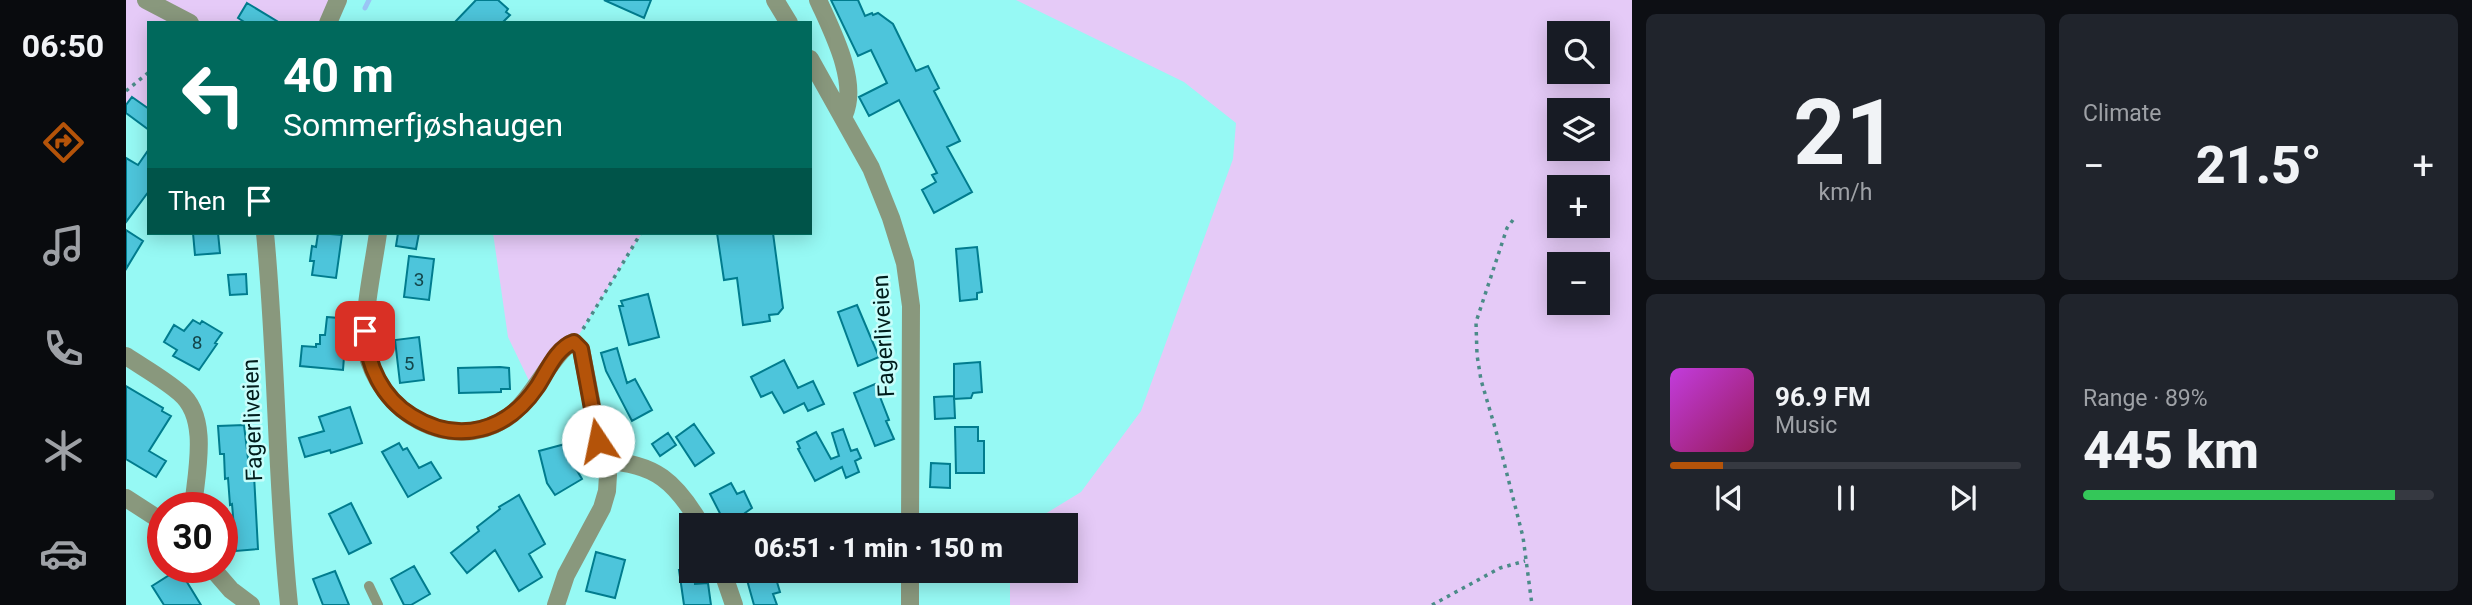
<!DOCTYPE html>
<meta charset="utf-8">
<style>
:root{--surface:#171b24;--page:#20242c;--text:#f1f3f6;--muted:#9ea1a6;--line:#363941;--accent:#b45309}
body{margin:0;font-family:Roboto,sans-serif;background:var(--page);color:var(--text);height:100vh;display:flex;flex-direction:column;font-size:26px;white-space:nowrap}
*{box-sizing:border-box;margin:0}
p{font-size:23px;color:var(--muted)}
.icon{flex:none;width:38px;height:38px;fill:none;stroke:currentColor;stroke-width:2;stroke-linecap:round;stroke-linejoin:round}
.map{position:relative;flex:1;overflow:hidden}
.sheet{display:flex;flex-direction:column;gap:14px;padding:14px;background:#0d0f14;width:840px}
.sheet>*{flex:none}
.top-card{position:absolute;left:21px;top:21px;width:665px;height:214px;border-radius:0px;box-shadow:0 4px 18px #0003;background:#00695c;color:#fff;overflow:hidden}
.tools{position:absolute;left:1421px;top:21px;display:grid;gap:14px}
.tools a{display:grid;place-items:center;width:63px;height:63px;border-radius:0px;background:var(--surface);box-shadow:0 4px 18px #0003;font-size:35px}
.speed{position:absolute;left:21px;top:492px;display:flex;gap:14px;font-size:35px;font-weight:700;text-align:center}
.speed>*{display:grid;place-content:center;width:91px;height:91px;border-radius:50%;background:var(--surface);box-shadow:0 4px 18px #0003;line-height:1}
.speed .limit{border:10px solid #d22;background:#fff;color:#111}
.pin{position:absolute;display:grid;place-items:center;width:60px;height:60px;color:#fff;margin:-30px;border-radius:14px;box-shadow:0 4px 10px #0006}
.me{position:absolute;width:77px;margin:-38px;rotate:349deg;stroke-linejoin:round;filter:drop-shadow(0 0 5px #0008)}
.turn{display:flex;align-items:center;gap:24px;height:147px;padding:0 21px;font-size:32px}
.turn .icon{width:91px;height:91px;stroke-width:2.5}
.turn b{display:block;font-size:49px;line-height:60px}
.then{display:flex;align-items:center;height:66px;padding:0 21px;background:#0003;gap:14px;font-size:26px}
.big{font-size:52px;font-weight:800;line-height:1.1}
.sheet .tile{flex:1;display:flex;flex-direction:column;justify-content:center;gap:10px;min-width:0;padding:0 24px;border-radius:10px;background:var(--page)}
.sheet .dial{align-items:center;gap:0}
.dial b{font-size:91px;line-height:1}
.song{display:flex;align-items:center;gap:21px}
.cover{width:84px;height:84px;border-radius:10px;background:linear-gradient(135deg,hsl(290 70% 55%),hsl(330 70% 35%))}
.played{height:7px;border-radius:4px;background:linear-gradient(90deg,var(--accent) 15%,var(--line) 15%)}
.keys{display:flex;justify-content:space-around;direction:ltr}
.heat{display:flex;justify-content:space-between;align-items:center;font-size:38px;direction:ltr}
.charge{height:10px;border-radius:5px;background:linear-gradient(90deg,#34c759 89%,var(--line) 0)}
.sheet .tiles{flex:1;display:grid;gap:14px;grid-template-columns:repeat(2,1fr)}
.trip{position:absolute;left:553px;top:513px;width:399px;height:70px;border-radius:0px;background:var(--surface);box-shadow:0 4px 18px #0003;font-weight:800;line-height:70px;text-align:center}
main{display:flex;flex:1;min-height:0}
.dock{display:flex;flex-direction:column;width:126px;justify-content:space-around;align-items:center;background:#090b0e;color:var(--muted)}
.dock .icon{width:49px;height:49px}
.dock .on{color:var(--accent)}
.dock b{font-size:32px;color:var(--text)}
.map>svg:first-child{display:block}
.green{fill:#e5caf7;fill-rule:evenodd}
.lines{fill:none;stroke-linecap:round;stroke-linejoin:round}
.stream{stroke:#9ac5f5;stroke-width:5}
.building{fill:#4dc5db;stroke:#017c8e;stroke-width:2}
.path{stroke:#4b8b88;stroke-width:3.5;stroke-dasharray:3.5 5;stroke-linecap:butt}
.lane{stroke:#89987d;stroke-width:10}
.street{stroke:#89987d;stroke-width:18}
.route-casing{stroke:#753606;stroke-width:18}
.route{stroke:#b45309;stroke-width:12}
.labels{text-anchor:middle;stroke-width:5;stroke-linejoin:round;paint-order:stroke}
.number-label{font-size:19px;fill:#13464b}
.street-label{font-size:23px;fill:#001c1b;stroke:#c7fefb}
</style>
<main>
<nav class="dock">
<b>06:50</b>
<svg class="icon on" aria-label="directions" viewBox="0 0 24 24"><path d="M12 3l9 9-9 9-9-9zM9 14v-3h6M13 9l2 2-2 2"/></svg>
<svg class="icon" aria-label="music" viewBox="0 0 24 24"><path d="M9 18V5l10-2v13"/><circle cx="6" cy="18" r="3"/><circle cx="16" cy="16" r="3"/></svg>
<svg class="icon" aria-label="phone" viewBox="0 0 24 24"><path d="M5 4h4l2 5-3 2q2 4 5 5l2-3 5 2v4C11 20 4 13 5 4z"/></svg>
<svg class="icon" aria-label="climate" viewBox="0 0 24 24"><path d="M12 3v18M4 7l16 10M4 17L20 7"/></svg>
<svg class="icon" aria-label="car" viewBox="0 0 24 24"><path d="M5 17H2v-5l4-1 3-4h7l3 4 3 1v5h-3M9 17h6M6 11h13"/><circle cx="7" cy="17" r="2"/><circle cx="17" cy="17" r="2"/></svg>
</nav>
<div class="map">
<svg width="1506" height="605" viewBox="0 0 1506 605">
<rect width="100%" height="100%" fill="#96f9f4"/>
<path class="green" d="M0,0H217L206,23H23V122L0,113Z
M890,0H1506V605H884V571L940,570V525H901L955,492L1015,411L1107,159L1110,123L1058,82ZM1433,33H1472V72H1433ZM1433,110H1472V149H1433ZM1433,187H1472V226H1433ZM1433,264H1472V303H1433Z
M367,233H516L449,341L406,387L382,337Z"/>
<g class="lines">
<path class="stream" d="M239,8L243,0"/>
</g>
<path class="building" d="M350,0H372L382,9L380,12L384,15L376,23H328Z
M478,0H525L518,18Z
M705,0H732L739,16L746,13L747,15L752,13L767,24L790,71L802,66L813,88L808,91L834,141L821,147L846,192L808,213L796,190L810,182L806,175L811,173L773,100L743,116L733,97L761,83L745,50L732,56Z
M121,3L154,23H120L112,18Z
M6,97L23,109V130L0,113V105Z
M23,149V191L0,222V158L12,165Z
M0,230L17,241L0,269Z
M67,233H92L94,253L69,255Z
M192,233L216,235L210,278L186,275L188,261H184L186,246L190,247Z
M272,233H293L290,249L270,246Z
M591,233H647L657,308L652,314L643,315L644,321L617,325L611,278L598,280Z
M851,247L856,292L851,293V299L834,301L830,249Z
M283,256L308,259L303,300L278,297Z
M120,274L121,294L104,295L102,275Z
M522,294L533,337L503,345L493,306H497L495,301Z
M731,305L753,357L732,366L712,312Z
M201,317L225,319L222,357H218L217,370L174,366L176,346L190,347V344H194V335H199Z
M67,320L74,324L76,321L96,333L89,343L91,344L73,370L47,356L51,350L38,342L48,325L58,331Z
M293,337L298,380L274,383L269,340Z
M491,348L501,383L509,379L526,410L506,421L480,371L475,353Z
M658,360L672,388L687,381L698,404L682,411L678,403L658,413L646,392L635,397L625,377Z
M854,362L856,392L847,393L845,398L828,399V364Z
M374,367L383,368L384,389H375V392L333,393L332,368Z
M749,384L763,420L760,421L768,439L749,446L728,393Z
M0,386L37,408L36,411L45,416L23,451L40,461L30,477L0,459Z
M828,396L829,418L809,419L808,397Z
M224,407L236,443L205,453L204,450L179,457L173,438L198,431L193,417Z
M568,424L588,453L569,466L550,437Z
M118,425L124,475H128L132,549L110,551L106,504L104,505L102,478L99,479L98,454H94L92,426Z
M829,427H852V441H858V473H830Z
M717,429L725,451L731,449L735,458L729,461L733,472L720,478L716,467L689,481L672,449L674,448L671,442L690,432L705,459L713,456L706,433Z
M542,433L550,445L534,456L526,444Z
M273,443L277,450L281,448L293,468L305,462L315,478L282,497L256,452Z
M439,444L443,457L456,479L429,495L421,483L413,451Z
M805,463L824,464V488L804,487Z
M605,483L611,494L618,491L626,508L619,513L625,525H600L584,494Z
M393,495L419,544L403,554L416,577L393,591L369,550L341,573L325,553L353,531L351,527L374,509L373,507Z
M225,503L245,543L223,554L203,514Z
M470,552L499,560L489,598L460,591Z
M288,566L304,594L285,605H278L265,579Z
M53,569L75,605H38L26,586Z
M553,570H568L569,584L582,583L585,605H558Z
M209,571L223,605H197L187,579Z
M648,572L654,592L647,594L651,605H628L621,580Z"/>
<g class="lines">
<path class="path" d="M0,91L23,72
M1387,220L1381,228L1350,322L1351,355L1355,380L1370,431L1397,537L1406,605
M457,329L515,233
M1306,605L1374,568L1399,561"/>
<path class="lane" d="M243,586L252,605"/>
<path class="street" d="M20,0L64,23
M649,0L663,23
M692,0C706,31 733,82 718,115
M202,23L212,0
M684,59L745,168L765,218L779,263L785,306L784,525
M139,233C151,357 150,481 163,605
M252,233C248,263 235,322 240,349C253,412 324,456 382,417C407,400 428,349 448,342L455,349L473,441L482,475L481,491L476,508L440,575L430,605
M0,356C18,368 38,379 54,393C84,418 70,473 67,508
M479,461C529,463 550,482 575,525
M0,498L37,522
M85,567L105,590L125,605
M596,570L608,605
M784,570V605"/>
</g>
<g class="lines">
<defs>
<path id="route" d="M239,331C241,365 256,398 286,416C333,445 381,431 411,387C421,372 430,348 448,342L455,349L472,441"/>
</defs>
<use href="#route" class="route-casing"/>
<use href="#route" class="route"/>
</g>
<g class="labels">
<g class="number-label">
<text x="293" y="286">3</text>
<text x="71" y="349">8</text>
<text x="283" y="370">5</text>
</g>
<g class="street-label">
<text transform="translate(757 336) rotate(-93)" y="8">Fagerliveien</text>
<text transform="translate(126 420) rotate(-92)" y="8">Fagerliveien</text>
</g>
</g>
</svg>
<div class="tools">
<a><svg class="icon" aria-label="search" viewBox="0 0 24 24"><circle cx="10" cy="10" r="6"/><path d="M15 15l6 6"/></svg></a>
<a><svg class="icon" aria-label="layers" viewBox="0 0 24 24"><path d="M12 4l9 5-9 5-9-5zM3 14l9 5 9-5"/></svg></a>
<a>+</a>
<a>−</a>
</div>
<div class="speed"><div class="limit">30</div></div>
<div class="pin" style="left:239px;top:331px;background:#d93025"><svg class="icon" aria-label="arrive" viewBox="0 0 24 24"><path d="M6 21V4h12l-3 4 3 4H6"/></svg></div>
<svg class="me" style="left:472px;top:441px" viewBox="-20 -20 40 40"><circle r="19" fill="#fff"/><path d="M0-13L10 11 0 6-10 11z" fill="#b45309"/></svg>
<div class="trip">06:51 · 1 min · 150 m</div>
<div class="top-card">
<div class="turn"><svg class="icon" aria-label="left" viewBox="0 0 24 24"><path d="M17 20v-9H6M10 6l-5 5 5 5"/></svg><div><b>40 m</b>Sommerfjøshaugen</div></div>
<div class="then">Then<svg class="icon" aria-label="arrive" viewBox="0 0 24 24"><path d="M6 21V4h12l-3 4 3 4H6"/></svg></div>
</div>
</div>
<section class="sheet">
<div class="tiles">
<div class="tile dial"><b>21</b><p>km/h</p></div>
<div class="tile"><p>Climate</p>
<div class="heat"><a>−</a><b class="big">21.5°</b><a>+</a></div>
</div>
<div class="tile">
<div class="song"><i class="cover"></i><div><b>96.9 FM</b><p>Music</p></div></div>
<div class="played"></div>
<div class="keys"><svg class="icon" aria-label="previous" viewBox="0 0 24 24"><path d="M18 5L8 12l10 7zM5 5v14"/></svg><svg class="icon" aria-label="pause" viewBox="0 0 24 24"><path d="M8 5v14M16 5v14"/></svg><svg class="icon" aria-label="next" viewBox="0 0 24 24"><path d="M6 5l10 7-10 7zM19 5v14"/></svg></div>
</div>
<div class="tile"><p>Range · 89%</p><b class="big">445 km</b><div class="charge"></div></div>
</div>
</section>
</main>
